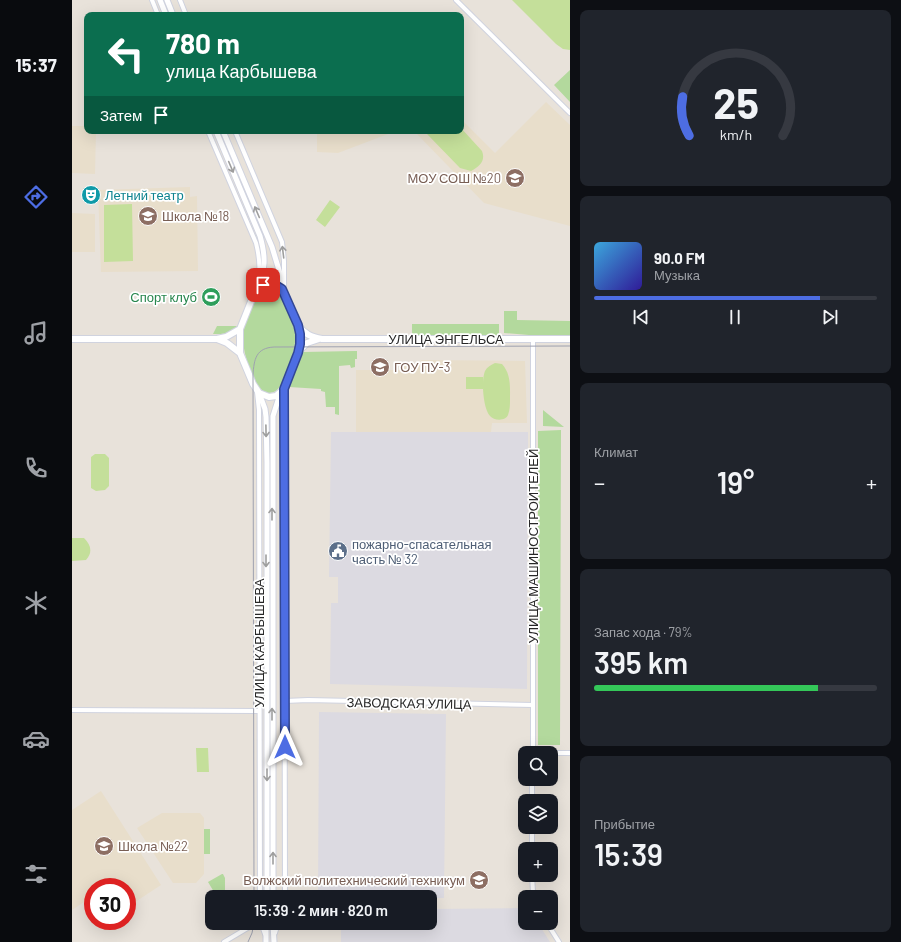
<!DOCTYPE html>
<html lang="ru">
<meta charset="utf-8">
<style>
:root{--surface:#171b24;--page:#20242c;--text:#f1f3f6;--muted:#9ea1a6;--line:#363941;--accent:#4d6de3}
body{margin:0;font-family:Barlow,sans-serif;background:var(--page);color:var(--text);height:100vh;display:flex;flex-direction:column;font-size:15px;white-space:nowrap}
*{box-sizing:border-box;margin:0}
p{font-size:13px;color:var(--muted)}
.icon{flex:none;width:22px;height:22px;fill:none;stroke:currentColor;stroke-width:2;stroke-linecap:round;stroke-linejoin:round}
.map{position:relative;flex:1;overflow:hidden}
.panel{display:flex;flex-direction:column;gap:10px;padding:10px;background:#0d0f14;width:331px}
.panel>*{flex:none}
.hud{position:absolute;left:12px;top:12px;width:380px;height:122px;border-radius:8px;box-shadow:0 4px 16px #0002;background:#0b6e4f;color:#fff;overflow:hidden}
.tools{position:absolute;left:446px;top:746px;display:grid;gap:8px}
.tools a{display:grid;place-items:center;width:40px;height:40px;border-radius:8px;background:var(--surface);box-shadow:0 4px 16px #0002;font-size:20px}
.speed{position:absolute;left:12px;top:878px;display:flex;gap:8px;font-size:20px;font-weight:700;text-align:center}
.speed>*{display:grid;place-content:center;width:52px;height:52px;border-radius:50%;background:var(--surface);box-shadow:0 4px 16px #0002;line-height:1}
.speed .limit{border:6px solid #d22;background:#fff;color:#111}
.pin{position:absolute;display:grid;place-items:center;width:34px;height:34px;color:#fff;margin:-17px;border-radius:8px;box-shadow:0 2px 6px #0006}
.me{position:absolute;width:44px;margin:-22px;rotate:0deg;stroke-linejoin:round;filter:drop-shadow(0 0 3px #0008)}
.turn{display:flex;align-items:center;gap:14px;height:84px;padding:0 16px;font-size:18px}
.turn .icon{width:52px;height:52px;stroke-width:2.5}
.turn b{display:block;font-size:28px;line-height:34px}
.then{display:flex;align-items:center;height:38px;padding:0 16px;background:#0003;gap:8px;font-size:15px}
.big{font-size:30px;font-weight:600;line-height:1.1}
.panel .widget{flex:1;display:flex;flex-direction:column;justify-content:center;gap:6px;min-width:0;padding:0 14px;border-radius:8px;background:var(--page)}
.panel .dial{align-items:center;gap:0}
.dial svg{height:104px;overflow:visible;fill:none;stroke:var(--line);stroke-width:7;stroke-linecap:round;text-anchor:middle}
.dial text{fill:var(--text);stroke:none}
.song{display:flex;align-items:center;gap:12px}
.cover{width:48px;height:48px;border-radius:6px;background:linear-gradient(135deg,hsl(200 70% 55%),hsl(250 70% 35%))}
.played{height:4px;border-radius:2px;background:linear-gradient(90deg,var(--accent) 80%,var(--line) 80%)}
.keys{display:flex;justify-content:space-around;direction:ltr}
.heat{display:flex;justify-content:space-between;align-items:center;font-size:22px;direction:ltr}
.charge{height:6px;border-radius:3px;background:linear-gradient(90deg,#34c759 79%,var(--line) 0)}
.trip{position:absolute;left:133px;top:890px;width:232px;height:40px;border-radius:8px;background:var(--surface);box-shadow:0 4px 16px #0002;font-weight:600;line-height:40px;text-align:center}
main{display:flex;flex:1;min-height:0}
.tab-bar{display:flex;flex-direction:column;width:72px;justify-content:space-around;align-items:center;background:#090b0e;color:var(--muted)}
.tab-bar .icon{width:28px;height:28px}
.tab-bar .on{color:var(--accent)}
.tab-bar b{font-size:18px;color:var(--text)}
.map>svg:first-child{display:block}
.industrial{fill:#dcdae1}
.education{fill:#e8decb}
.green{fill:#b3d99d}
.pitch{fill:#c4df9a}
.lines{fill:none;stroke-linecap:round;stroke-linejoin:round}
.minor-casing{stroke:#d0d3df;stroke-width:6}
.tertiary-casing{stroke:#d0d3df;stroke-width:7}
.secondary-casing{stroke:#d0d3df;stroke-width:8}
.minor{stroke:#fff;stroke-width:4}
.tertiary{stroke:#fff;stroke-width:5}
.secondary{stroke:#fff;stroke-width:6}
.tram{stroke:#9ea1af;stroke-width:1}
.oneway{stroke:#9e9e9e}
.route-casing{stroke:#324794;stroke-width:10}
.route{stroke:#4d6de3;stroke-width:7}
.labels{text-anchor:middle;stroke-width:3.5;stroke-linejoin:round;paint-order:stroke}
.education-label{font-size:13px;fill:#785e54;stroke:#fff;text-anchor:start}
.culture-label{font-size:13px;fill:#0d838f;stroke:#fff;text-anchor:start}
.leisure-label{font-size:13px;fill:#27864d;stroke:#fff;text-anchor:end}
.street-label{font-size:13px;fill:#272727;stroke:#fff}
.service-label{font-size:13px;fill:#4e5e75;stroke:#fff;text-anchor:start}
</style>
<main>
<nav class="tab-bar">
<b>15:37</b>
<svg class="icon on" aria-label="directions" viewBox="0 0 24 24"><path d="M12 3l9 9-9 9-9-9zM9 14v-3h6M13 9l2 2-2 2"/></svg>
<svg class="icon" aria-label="music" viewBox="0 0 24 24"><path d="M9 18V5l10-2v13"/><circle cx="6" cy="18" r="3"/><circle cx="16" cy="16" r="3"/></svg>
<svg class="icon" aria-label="phone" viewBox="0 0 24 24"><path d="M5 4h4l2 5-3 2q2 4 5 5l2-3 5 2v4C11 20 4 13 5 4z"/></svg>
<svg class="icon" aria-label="climate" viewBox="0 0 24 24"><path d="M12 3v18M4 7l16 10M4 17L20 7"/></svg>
<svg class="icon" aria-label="car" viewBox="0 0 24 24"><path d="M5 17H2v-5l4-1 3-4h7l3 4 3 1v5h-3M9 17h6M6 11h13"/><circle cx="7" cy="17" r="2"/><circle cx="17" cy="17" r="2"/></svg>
<svg class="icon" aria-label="filters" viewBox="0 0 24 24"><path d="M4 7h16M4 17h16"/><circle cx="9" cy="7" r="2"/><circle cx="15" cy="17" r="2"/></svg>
</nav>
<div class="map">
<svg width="498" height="942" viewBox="0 0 498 942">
<rect width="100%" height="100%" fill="#e8e2da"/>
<path class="industrial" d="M259,432H456L455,689L258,684L259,603H266V577H257Z
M247,712L374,714L372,898H358V897L246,896Z
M453,908V923H466L478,942H269V930H295V923H358V909Z"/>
<path class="education" d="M474,102L498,125V226L412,203L342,131H389V119L423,153Z
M0,126H15V131H24L23,174L0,173Z
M245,131H315L316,134L266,153L245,152Z
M118,187V197L125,196L126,271L29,272L26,190Z
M0,213L23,214V252H0Z
M349,360L453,361L455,423H420L419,432H284V370H332V364H348Z
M29,791L89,885L57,906L55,903V887H45L42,883L36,887H21V896L0,910V810Z
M90,813H128L132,818V874L124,883H101L65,828Z"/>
<path class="green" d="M498,70V102L482,85Z
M197,287L203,289L208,293C212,306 221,321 223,333C226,344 213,383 205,390C203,392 199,393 196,393C181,391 169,347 171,334C172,324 182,304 186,294L190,289Z
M432,311H445V320L498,321V336H469L432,333Z
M340,324H427V335H340Z
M145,326H165C160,335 150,334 141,334Z
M283,351H285V359H283V367L279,368L278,365L267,366V415L263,414V407H254L253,392L249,391V389L217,387L231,352Z
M471,410L492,427L471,426Z
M489,430L488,745H466V431Z
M132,829H138V854H132Z
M150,874H151L153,878V897H145L136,882Z"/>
<path class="pitch" d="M440,0H498V50L491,49L484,44Z
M389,128L410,151C414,161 407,167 399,171L388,168L355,134L354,131H389Z
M258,200L268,207L253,227L244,220Z
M60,204L61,261L32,262V205Z
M423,363L430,364C439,374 438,386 438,399C438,404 438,410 436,415C434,421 422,421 418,416C411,408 409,380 413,371C415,367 419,365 423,363Z
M394,377H411V389H394Z
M23,454H33L37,458V486L33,490L24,491L19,488V457Z
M0,538H12C19,545 21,552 14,560L0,561Z
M124,748H136L137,772H125Z"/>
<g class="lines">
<defs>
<path id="minor" d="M80,0L86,15
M108,0L114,15
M384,0L498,113
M136,131L184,243C187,255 189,268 186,281
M163,131L210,242L212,261V287
M212,389L213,897
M185,392L187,410L188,897
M213,701L236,700L461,705
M0,710L187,711
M461,753V339
M461,753H498
M460,801V779
M460,849V827
M460,875L461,892L462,897
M189,923L193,934
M475,923L487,942
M203,933L206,923
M152,942L184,923"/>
<path id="tertiary" d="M88,0L94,15
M95,0L101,15
M144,131L188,236C194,257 194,270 184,289
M151,131L200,247L210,280V289
M187,393L193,409L194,417L195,463V897
M201,897V416L208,394
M201,923L202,942
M194,942V923"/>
<path id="secondary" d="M196,284H202L210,289L226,325L228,334V344L226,353L212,389L204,396L197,397L187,393L181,384L168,353V329L184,289Z
M226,325C232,334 239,337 250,339H498
M0,339H145L154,337L168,329
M145,339L155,343L168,353
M226,352L235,343L247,339"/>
</defs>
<use href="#minor" class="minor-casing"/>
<use href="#tertiary" class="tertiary-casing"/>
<use href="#secondary" class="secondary-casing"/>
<use href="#minor" class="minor"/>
<use href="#tertiary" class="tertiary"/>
<use href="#secondary" class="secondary"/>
<path class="tram" d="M182,897L181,375C182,359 184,348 202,347L498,346
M176,942L180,933L182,923"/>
</g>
<defs><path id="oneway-shaft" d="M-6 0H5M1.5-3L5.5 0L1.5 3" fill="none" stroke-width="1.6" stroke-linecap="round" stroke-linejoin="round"/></defs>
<g class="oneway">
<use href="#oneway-shaft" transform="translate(159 167) rotate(67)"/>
<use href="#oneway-shaft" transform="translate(185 212) rotate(-113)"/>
<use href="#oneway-shaft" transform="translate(211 252) rotate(-97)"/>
<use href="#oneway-shaft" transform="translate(194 431) rotate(89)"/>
<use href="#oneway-shaft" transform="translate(200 514) rotate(-90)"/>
<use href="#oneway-shaft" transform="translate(194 561) rotate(90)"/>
<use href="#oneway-shaft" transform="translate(200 714) rotate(-90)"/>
<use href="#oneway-shaft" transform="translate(195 775) rotate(90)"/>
<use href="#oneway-shaft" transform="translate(201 858) rotate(-90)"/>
</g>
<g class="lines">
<defs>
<path id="route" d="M191,285L196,284H202L210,289L226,325L228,334V344L226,353L212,389L213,747"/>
</defs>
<use href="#route" class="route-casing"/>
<use href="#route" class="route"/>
</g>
<defs>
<symbol id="school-disc" viewBox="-11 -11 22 22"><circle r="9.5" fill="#8d6e63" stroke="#fff"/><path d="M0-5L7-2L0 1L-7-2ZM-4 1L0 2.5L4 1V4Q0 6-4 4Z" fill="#fff"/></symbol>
<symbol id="theatre-disc" viewBox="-11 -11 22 22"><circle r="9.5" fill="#0f9aa8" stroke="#fff"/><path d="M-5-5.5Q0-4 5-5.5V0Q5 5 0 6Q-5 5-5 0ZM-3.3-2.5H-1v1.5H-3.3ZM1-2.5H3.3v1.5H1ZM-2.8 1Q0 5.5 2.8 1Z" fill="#fff"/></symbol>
<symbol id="stadium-disc" viewBox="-11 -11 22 22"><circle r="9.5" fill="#2e9e5b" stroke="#fff"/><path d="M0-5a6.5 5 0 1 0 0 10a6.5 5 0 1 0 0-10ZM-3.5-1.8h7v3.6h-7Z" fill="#fff"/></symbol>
<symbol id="university-disc" viewBox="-11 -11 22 22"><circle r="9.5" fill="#8d6e63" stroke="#fff"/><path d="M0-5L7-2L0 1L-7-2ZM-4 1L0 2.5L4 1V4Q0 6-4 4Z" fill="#fff"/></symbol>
<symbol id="civic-disc" viewBox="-11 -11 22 22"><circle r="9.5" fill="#5c6f8a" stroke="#fff"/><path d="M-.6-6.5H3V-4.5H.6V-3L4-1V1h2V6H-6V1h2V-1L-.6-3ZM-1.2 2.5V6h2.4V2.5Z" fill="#fff"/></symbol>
</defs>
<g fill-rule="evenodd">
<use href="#school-disc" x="432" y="167" width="22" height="22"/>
<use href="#theatre-disc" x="8" y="184" width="22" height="22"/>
<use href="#school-disc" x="65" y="205" width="22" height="22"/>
<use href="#stadium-disc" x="128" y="286" width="22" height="22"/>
<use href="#university-disc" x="297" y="356" width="22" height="22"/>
<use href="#civic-disc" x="255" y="540" width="22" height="22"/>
<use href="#school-disc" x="21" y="835" width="22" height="22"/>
<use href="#university-disc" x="396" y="869" width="22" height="22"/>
</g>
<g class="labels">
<g class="education-label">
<text x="429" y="183" text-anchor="end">МОУ СОШ №20</text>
<text x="90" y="221">Школа №18</text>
<text x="322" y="372">ГОУ ПУ-3</text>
<text x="46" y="851">Школа №22</text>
<text x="393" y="885" text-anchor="end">Волжский политехнический техникум</text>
</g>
<g class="culture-label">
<text x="33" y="200">Летний театр</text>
</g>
<g class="leisure-label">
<text x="125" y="302">Спорт клуб</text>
</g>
<g class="street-label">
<text x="374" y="344">УЛИЦА ЭНГЕЛЬСА</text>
<text transform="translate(461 546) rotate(-90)" y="5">УЛИЦА МАШИНОСТРОИТЕЛЕЙ</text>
<text transform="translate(187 643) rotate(-90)" y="5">УЛИЦА КАРБЫШЕВА</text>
<text transform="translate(337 703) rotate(1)" y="5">ЗАВОДСКАЯ УЛИЦА</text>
</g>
<g class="service-label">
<text x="280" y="549">пожарно-спасательная<tspan x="280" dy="15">часть № 32</tspan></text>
</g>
</g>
</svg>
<div class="tools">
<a><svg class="icon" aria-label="search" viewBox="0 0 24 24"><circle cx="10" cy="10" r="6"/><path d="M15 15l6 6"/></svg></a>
<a><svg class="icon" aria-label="layers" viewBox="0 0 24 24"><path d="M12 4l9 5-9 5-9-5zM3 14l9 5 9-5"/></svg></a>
<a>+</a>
<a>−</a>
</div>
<div class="speed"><div class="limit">30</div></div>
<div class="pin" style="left:191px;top:285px;background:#d93025"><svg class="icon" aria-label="arrive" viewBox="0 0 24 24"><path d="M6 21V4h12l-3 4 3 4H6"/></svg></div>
<svg class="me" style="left:213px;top:747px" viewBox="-20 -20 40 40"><path d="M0-17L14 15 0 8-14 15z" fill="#4d6de3" stroke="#fff" stroke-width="4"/></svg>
<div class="trip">15:39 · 2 мин · 820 m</div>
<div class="hud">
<div class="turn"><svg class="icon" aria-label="left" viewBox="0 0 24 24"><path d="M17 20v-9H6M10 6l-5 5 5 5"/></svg><div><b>780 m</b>улица Карбышева</div></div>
<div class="then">Затем<svg class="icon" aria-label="arrive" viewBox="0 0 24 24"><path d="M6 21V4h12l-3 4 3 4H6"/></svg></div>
</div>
</div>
<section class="panel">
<div class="widget dial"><svg viewBox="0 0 100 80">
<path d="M14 69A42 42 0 1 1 86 69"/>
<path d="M14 69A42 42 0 0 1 9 39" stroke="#4d6de3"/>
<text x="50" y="56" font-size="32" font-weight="700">25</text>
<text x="50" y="72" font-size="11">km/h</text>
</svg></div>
<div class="widget">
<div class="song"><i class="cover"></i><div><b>90.0 FM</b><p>Музыка</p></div></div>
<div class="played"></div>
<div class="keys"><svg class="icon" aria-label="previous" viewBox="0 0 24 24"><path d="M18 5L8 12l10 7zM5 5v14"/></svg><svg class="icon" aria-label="pause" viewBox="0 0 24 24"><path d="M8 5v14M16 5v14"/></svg><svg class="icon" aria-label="next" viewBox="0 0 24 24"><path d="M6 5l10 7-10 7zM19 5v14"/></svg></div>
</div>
<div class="widget"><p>Климат</p>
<div class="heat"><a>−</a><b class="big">19°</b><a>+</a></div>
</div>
<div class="widget"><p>Запас хода · 79%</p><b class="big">395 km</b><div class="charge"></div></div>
<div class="widget"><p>Прибытие</p><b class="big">15:39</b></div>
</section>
</main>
